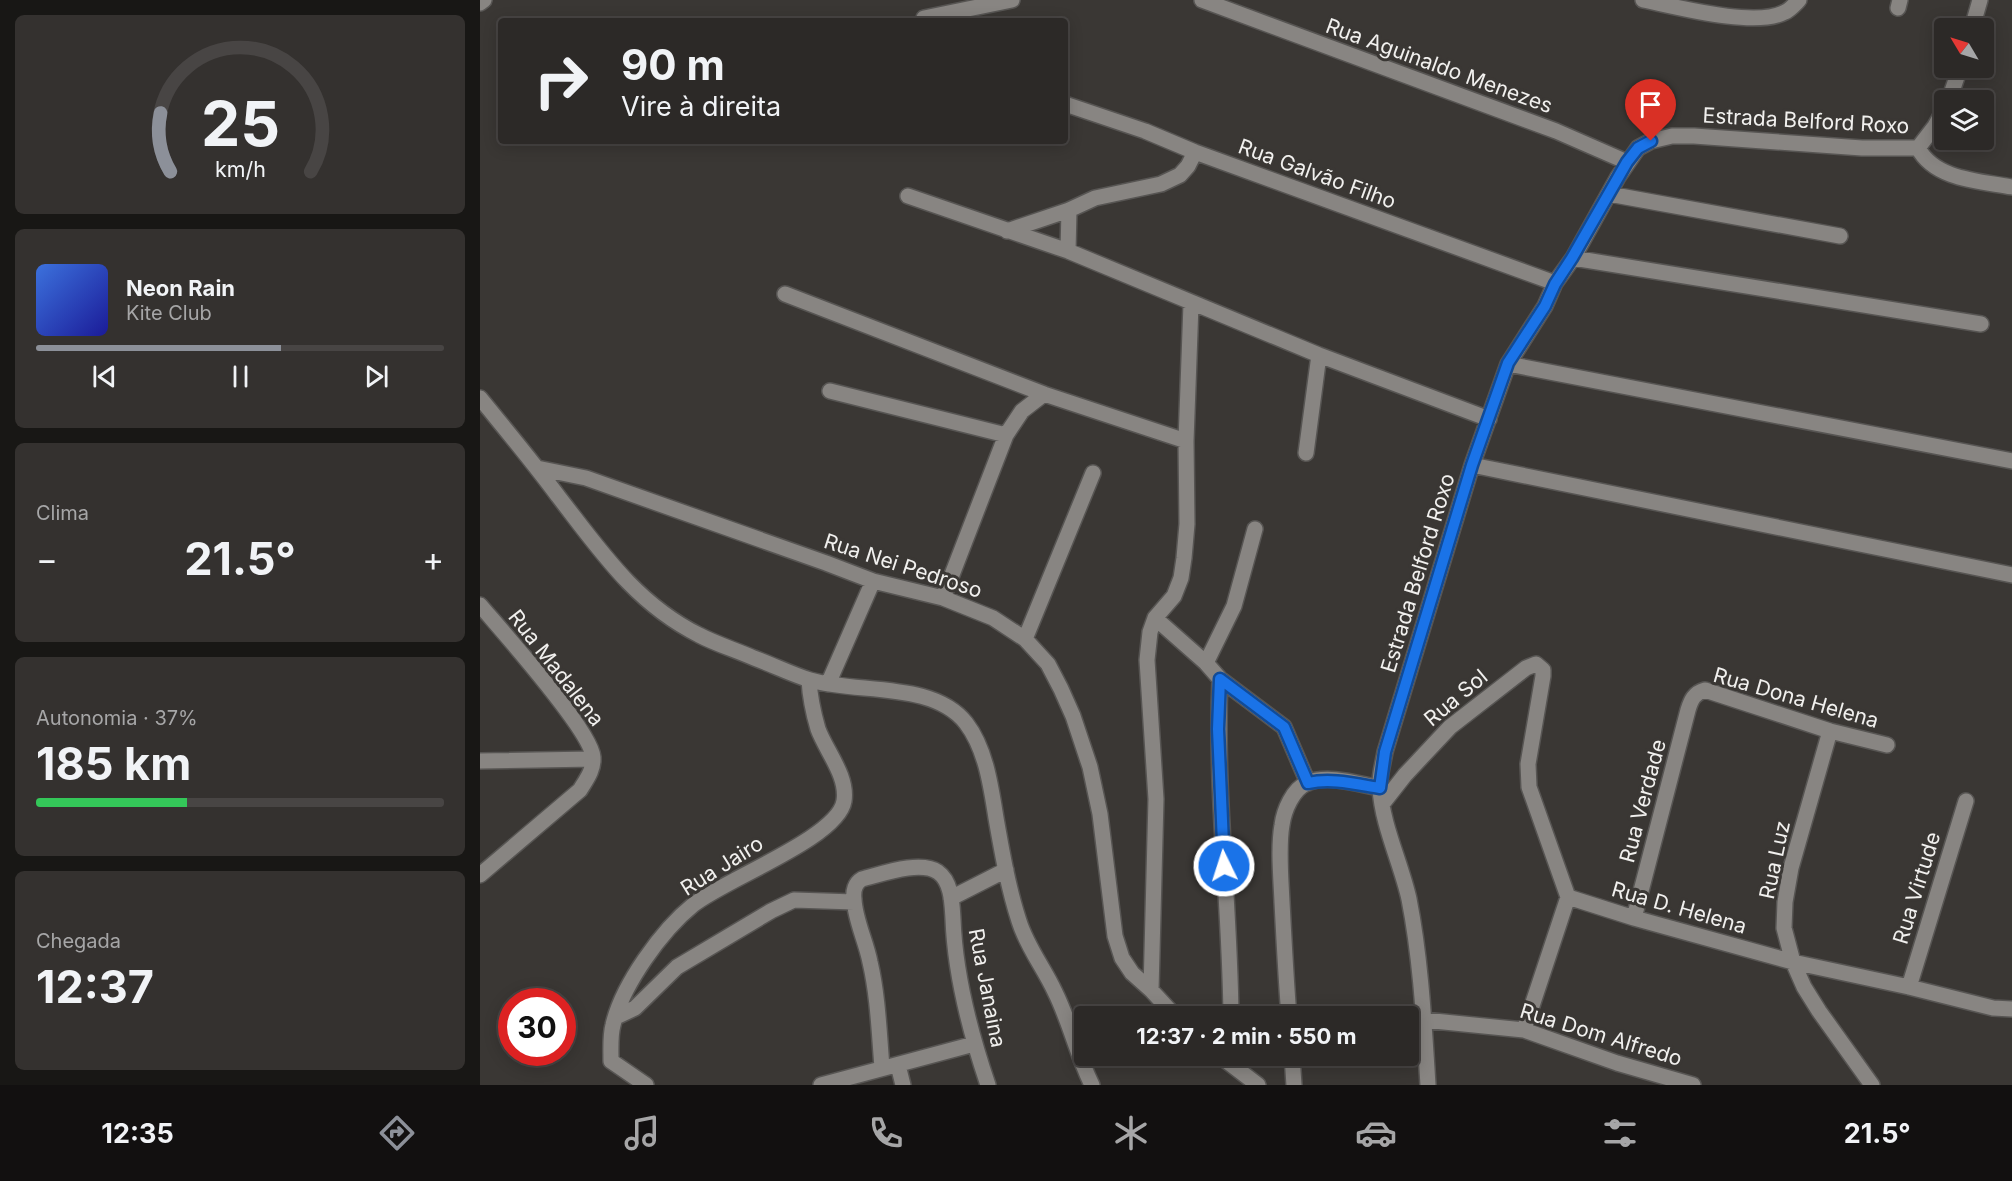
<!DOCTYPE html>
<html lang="pt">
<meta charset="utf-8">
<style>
:root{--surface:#2c2927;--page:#34312f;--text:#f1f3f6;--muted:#a6a6a7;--line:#484544;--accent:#8c9099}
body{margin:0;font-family:Inter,sans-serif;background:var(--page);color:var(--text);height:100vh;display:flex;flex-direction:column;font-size:22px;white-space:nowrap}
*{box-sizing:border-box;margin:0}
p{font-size:20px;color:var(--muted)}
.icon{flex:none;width:33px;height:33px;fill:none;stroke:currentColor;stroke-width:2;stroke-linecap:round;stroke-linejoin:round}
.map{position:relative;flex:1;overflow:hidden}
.sheet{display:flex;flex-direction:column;gap:15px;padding:15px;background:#181715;width:480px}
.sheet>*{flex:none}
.guide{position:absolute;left:18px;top:18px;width:570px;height:126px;border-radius:6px;box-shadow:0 3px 15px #0003,0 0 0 2px var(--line);background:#2c2927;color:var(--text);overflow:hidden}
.needle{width:39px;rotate:308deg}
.controls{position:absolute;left:1454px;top:18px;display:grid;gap:12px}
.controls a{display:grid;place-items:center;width:60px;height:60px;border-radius:6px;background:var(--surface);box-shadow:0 3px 15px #0003,0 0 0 2px var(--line);font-size:30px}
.speed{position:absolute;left:18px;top:988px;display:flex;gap:12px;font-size:30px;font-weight:700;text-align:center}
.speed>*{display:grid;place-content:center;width:78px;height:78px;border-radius:50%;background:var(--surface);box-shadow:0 3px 15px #0003,0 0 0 2px var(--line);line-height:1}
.speed .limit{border:9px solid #d22;background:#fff;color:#111}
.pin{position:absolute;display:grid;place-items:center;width:51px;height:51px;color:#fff;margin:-62px -26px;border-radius:50% 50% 50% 0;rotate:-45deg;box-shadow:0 0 6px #0007}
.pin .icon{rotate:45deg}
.me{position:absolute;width:66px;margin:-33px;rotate:356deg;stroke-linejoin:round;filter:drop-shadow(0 0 4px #0008)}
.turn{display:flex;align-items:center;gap:21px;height:126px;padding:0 24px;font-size:27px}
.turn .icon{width:78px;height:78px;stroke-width:2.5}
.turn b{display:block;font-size:42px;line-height:51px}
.big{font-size:45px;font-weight:700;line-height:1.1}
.sheet .card{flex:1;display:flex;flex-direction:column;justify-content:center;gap:9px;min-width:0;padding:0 21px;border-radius:9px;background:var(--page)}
.sheet .dial{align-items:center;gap:0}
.dial svg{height:156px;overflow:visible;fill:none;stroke:var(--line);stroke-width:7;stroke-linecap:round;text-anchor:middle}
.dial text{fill:var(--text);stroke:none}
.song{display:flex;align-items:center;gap:18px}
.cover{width:72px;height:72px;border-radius:9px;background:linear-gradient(135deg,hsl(220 70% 55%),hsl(240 70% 35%))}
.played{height:6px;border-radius:3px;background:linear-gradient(90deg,var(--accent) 60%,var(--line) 60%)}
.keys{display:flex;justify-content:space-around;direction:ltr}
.heat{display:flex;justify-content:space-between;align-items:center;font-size:33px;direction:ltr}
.charge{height:9px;border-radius:4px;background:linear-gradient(90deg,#34c759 37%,var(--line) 0)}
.trip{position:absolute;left:594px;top:1006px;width:345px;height:60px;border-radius:6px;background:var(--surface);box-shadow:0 3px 15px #0003,0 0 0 2px var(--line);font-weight:700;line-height:60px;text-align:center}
.tab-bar{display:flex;height:96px;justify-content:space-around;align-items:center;background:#121010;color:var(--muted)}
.tab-bar .icon{width:42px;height:42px}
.tab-bar .active{color:var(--accent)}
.tab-bar b{font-size:27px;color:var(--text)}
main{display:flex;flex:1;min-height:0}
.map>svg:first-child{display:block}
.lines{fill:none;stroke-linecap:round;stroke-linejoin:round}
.minor-casing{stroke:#575553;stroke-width:18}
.minor{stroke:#888582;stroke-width:15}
.route-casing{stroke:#114b97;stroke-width:15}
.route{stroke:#1a73e8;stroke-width:10}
.labels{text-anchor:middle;stroke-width:6;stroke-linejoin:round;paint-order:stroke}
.street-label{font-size:21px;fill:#f1f0ee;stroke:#3a3734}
</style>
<main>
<section class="sheet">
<div class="card dial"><svg viewBox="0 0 100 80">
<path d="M14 69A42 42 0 1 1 86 69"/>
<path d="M14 69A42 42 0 0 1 9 39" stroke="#8c9099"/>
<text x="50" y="56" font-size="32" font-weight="700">25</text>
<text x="50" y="72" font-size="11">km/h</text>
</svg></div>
<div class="card">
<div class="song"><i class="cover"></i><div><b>Neon Rain</b><p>Kite Club</p></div></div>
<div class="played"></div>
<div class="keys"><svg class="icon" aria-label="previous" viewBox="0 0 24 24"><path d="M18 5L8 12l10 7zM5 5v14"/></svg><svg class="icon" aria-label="pause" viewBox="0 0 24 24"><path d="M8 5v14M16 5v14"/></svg><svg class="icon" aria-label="next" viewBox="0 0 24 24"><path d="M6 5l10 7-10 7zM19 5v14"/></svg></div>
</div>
<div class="card"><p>Clima</p>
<div class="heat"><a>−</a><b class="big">21.5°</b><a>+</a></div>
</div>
<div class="card"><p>Autonomia · 37%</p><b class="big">185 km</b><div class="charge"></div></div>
<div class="card"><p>Chegada</p><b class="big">12:37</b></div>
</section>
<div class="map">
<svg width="1532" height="1085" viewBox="0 0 1532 1085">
<rect width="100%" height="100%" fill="#3a3734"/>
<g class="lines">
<defs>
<path id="minor" d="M722,0L1076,131L1147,162
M1163,0C1197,7 1276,28 1305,12C1310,10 1315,4 1319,0
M0,3L4,0
M1418,8L1420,0
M444,18L532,0
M1492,28L1500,0
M1469,100L1480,68
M585,104L665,131L715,152L1075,283
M1438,148C1455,180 1500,181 1532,187
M1129,194L1360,236
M428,196L588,251L839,355L1009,419
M527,231L589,210
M588,251L589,210L615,198L681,184L700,175L708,166L715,152
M1093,258L1501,324
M305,294L564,394
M1028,364L1532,461
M350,391L526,435
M0,398C26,430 53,462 78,496C120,550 155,603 219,635C236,644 256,650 274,658C293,665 311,674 330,680C378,694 453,681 486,723C506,749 511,787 516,818C522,852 528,887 539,921C547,947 564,968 575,992C590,1022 597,1055 612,1085
M826,453L839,355
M992,465L1532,575
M57,468L106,478L346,563L393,581L463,598L513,618L545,639L568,664L581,689L593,716L610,767L620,814L635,936L642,958L652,973L671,990L696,1017
M463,598L526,435L542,411L564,394L706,441
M0,605C22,631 111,730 113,757C114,770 106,780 100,790L0,875
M675,618L726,663
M545,639L613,473
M740,679L804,727L828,783
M348,684L393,581
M1350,731L1311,868L1305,902L1304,928L1313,962L1324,987L1339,1011L1392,1085
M0,761L113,759
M903,803L925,775L970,727L1046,668L1056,664L1063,670V676L1048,764L1049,787L1088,897L1154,918L1313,962L1429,987L1513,1008L1532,1009
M471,898L526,870
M1154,918L1208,710C1211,700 1214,693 1225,690L1350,731L1407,745
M1429,987L1486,801
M671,990L676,799L667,660L670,632L675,618L694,596L701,578L704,558L707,524L706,441L711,304
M136,1017L155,1008L197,967L291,911L314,900L374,902
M751,1017C750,904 735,792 740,679L726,663L754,606L775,529
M809,1017C806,979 804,941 802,902C801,878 798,848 802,825C804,810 813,789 827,783C848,774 878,784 900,788
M944,1020L1044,1030L1137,1063L1213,1085
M1044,1030L1088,897
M740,1056L778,1085
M812,1056L814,1085
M418,1065L423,1085
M402,1067C399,1032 398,996 390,962C386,941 375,920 374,899C373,891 375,883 382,879C402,874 440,860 458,872C472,882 472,904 473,919C475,975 490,1032 508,1085
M166,1085L131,1061C131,1049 130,1036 133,1025C142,985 182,930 213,905C245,879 358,838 364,801C368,776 346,751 338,729C333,712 330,697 329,680
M341,1085L494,1044
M948,1085C944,1023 941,960 929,899C921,863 902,825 900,788C899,776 903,764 905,752L992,465L1028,364L1065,306L1075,283L1093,258L1138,177L1158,148L1171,141L1192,136H1214L1382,148H1438L1455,126L1464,110"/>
</defs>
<use href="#minor" class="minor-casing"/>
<use href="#minor" class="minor"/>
</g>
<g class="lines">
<defs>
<path id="route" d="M744,866L738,729L740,679L804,727L828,783C852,778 875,784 900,788L905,752L992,465L1028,363L1065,306L1075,284L1092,258L1147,162L1158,148L1171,141"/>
</defs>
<use href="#route" class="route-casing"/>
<use href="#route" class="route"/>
</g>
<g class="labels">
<g class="street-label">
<text transform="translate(959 66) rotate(20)" y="7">Rua Aguinaldo Menezes</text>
<text transform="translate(1326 121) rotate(3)" y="7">Estrada Belford Roxo</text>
<text transform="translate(837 174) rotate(20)" y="7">Rua Galvão Filho</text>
<text transform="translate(423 566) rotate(18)" y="7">Rua Nei Pedroso</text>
<text transform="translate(938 573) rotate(-73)" y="7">Estrada Belford Roxo</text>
<text transform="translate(76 668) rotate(52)" y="7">Rua Madalena</text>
<text transform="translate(976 698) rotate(-40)" y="7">Rua Sol</text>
<text transform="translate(1316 698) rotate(16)" y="7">Rua Dona Helena</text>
<text transform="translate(1163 801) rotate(-75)" y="7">Rua Verdade</text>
<text transform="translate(1295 860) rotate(-78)" y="7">Rua Luz</text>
<text transform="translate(242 866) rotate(-32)" y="7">Rua Jairo</text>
<text transform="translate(1437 888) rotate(-73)" y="7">Rua Virtude</text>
<text transform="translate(1199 908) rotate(16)" y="7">Rua D. Helena</text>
<text transform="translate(507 988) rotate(79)" y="7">Rua Janaina</text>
<text transform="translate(1121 1035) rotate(17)" y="7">Rua Dom Alfredo</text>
</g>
</g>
</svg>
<div class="controls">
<a><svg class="needle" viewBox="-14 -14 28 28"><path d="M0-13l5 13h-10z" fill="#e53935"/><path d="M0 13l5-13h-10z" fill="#a6a6a7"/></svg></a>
<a><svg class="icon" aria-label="layers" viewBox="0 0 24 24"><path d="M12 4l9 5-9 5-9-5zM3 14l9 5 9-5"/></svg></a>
</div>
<div class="speed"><div class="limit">30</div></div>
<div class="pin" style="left:1171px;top:141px;background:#d93025"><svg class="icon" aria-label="arrive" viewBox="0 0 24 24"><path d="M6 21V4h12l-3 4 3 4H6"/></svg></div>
<svg class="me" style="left:744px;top:866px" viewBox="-20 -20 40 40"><circle r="17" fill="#1a73e8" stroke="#fff" stroke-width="3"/><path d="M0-11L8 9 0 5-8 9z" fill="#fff"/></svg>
<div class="trip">12:37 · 2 min · 550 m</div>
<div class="guide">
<div class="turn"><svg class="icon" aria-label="right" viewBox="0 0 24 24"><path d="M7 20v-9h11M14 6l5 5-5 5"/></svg><div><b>90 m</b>Vire à direita</div></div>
</div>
</div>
</main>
<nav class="tab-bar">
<b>12:35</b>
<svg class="icon active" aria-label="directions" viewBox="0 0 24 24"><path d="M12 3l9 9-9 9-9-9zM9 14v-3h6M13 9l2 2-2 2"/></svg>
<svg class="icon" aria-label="music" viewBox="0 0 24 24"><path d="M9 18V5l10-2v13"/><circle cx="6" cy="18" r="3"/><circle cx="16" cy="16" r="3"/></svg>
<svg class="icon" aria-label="phone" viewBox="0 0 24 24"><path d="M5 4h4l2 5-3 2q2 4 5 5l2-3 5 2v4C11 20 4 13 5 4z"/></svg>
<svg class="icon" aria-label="climate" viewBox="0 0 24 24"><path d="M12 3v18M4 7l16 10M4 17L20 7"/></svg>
<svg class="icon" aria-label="car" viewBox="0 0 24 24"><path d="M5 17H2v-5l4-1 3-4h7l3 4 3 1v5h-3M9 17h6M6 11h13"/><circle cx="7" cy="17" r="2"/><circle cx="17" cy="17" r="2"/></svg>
<svg class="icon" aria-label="filters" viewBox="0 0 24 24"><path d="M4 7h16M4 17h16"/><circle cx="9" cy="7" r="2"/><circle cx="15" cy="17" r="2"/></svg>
<b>21.5°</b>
</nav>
